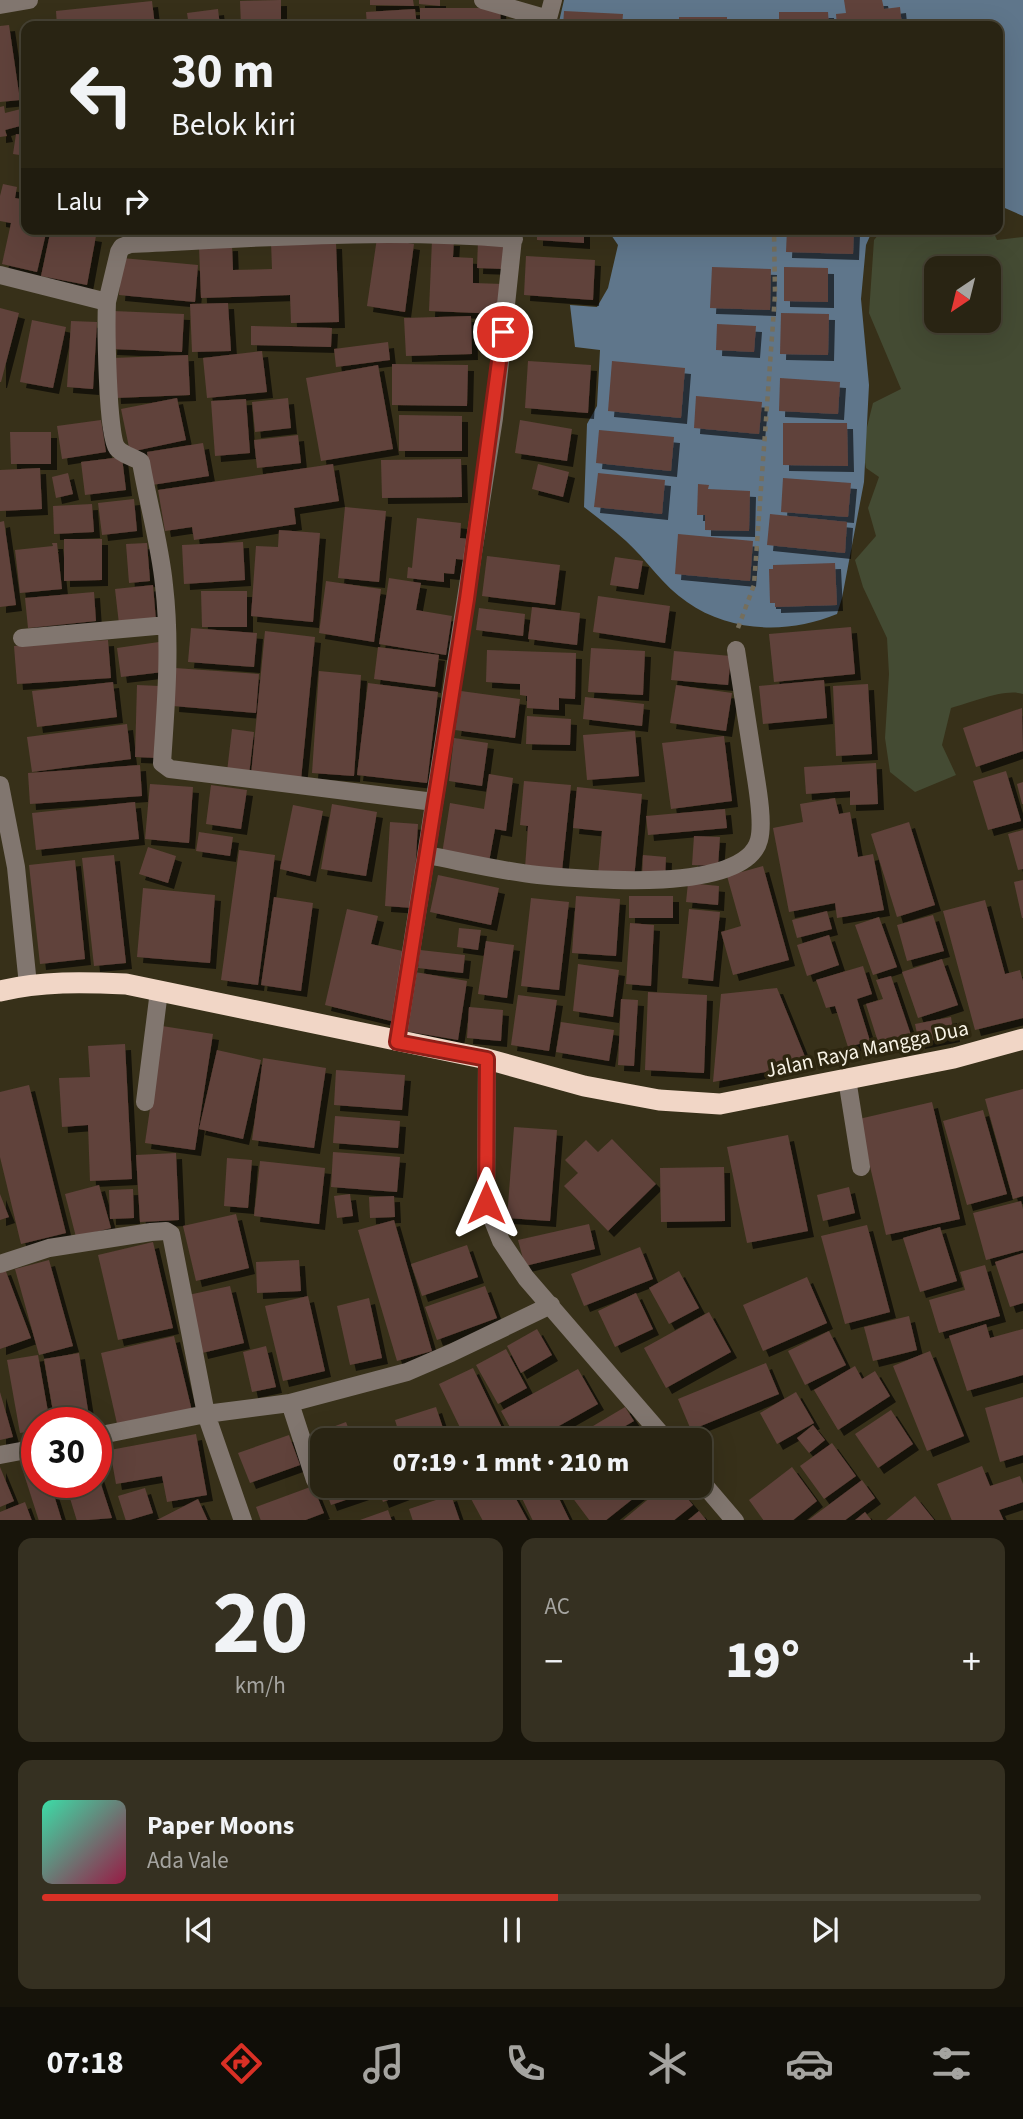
<!DOCTYPE html>
<html lang="id">
<meta charset="utf-8">
<style>
:root{--surface:#292413;--page:#353021;--text:#f1f3f6;--muted:#a5a4a0;--line:#454133;--accent:#d93025}
body{margin:0;font-family:"Source Sans 3",sans-serif;background:var(--page);color:var(--text);height:100vh;display:flex;flex-direction:column;font-size:26px;white-space:nowrap}
*{box-sizing:border-box;margin:0}
p{font-size:23px;color:var(--muted)}
.icon{flex:none;width:38px;height:38px;fill:none;stroke:currentColor;stroke-width:2;stroke-linecap:round;stroke-linejoin:round}
.map{position:relative;height:1520px;overflow:hidden}
.drawer{display:flex;flex-direction:column;gap:18px;padding:18px;background:#17140a;flex:1}
.drawer>*{flex:none}
.top-card{position:absolute;left:21px;top:21px;width:982px;height:214px;border-radius:14px;box-shadow:0 7px 28px #0002,0 0 0 2px var(--line);background:#292413;color:var(--text);overflow:hidden}
.needle{width:46px;rotate:215deg}
.buttons{position:absolute;left:924px;top:256px;display:grid;gap:14px}
.buttons a{display:grid;place-items:center;width:77px;height:77px;border-radius:14px;background:var(--surface);box-shadow:0 7px 28px #0002,0 0 0 2px var(--line);font-size:35px}
.speed{position:absolute;left:21px;top:1407px;display:flex;gap:14px;font-size:35px;font-weight:700;text-align:center}
.speed>*{display:grid;place-content:center;width:91px;height:91px;border-radius:50%;background:var(--surface);box-shadow:0 7px 28px #0002,0 0 0 2px var(--line);line-height:1}
.speed .limit{border:10px solid #d22;background:#fff;color:#111}
.pin{position:absolute;display:grid;place-items:center;width:60px;height:60px;color:#fff;margin:-30px;border:4px solid #fff;border-radius:50%;box-shadow:0 2px 7px #0007}
.me{position:absolute;width:77px;margin:-38px;rotate:0deg;stroke-linejoin:round;filter:drop-shadow(0 0 5px #0008)}
.turn{display:flex;align-items:center;gap:24px;height:147px;padding:0 35px;font-size:32px}
.turn .icon{width:91px;height:91px;stroke-width:2.5}
.turn b{display:block;font-size:49px;line-height:60px}
.then{display:flex;align-items:center;height:66px;padding:0 35px;background:#0003;gap:14px;font-size:26px}
.big{font-size:52px;font-weight:800;line-height:1.1}
.drawer .card{flex:1;display:flex;flex-direction:column;justify-content:center;gap:10px;min-width:0;padding:0 24px;border-radius:14px;background:var(--page)}
.drawer .dial{align-items:center;gap:0}
.dial b{font-size:91px;line-height:1}
.song{display:flex;align-items:center;gap:21px}
.cover{width:84px;height:84px;border-radius:10px;background:linear-gradient(135deg,hsl(160 70% 55%),hsl(340 70% 35%))}
.played{height:7px;border-radius:4px;background:linear-gradient(90deg,var(--accent) 55%,var(--line) 55%)}
.keys{display:flex;justify-content:space-around;direction:ltr}
.heat{display:flex;justify-content:space-between;align-items:center;font-size:38px;direction:ltr}
.drawer .tiles{flex:1;display:grid;gap:18px;grid-template-columns:1fr 1fr}
.card:last-child{grid-column:span 2}
.trip{position:absolute;left:310px;top:1428px;width:402px;height:70px;border-radius:14px;background:var(--surface);box-shadow:0 7px 28px #0002,0 0 0 2px var(--line);font-weight:800;line-height:70px;text-align:center}
.dock{display:flex;height:112px;justify-content:space-around;align-items:center;background:#100e08;color:var(--muted)}
.dock .icon{width:49px;height:49px}
.dock .current{color:var(--accent)}
.dock b{font-size:32px;color:var(--text)}
.map>svg:first-child{display:block}
.green{fill:#444b33;fill-rule:evenodd}
.water{fill:#5f768b}
.building{fill:#60423b;filter:url(#shadow)}
.lines{fill:none;stroke-linecap:round;stroke-linejoin:round}
.path{stroke:#756e5b;stroke-width:4.5;stroke-dasharray:5 5;stroke-linecap:butt}
.minor{stroke:#81766f;stroke-width:18}
.highway{stroke:#f1d6c6;stroke-width:21}
.route-casing{stroke:#8d1f18;stroke-width:18}
.route{stroke:#d93025;stroke-width:12}
.labels{text-anchor:middle;stroke-width:7;stroke-linejoin:round;paint-order:stroke}
.street-label{font-size:21px;fill:#f8f3e6;stroke:#2d2610}
</style>
<div class="map">
<svg width="1023" height="1521" viewBox="0 0 1023 1521">
<defs>
<filter id="shadow"><feDropShadow dx="6" dy="6" stdDeviation="0" flood-color="#0009"/></filter>
</defs>
<rect width="100%" height="100%" fill="#373019"/>
<path class="green" d="M883,229H992L997,240L1023,237V694C1005,688 970,703 951,708L942,745L956,775L915,792L890,772L885,738L889,674L887,638L863,587L855,560L876,536L868,508L879,477L866,468L862,447L873,403L901,389L869,313L874,240ZM936,268H989V320H936Z"/>
<path class="water" d="M564,0H1023V216L998,205V26H558Z
M607,229H873L866,245L861,299L869,385L864,482L842,598L837,614C789,634 731,633 687,602C663,586 647,560 626,541C613,529 598,518 584,507L587,424L597,406L600,350L575,347L570,305L597,307L608,288L618,245Z"/>
<path class="building" d="M281,0V26H241L240,1Z
M370,0H413L414,6L370,5Z
M419,0H440V6L419,4Z
M844,0H882L884,9L900,7L902,26H837L836,14L846,13Z
M152,1L155,26H57L56,11Z
M420,8H500L501,26H420Z
M218,9L220,26H189L187,13Z
M415,9L417,26H367L366,12Z
M564,11L623,14L622,26H563Z
M779,12H828L829,26H779Z
M679,17H727V26H679Z
M342,19V26H287L286,21Z
M9,25L20,100L0,102V26Z
M4,106L5,113L21,109L24,125L5,130L7,136L0,137V107Z
M16,134L26,135V156L13,154Z
M25,170H26V194L19,193Z
M3,184L17,187L15,198L26,200V229H47L37,272L2,264L11,223L0,221V196Z
M51,229L96,236L87,285L41,276Z
M537,229H584V243L537,240Z
M787,229H854L853,254L786,252Z
M377,238L414,244L405,312L367,306Z
M432,240H454L453,257L473,258V283L503,284L502,314L429,311Z
M478,241L505,243V269L477,268Z
M271,242L336,243L339,322L291,323L290,295L201,298L199,246L232,245L233,270L272,269Z
M526,256L595,260L593,300L524,295Z
M122,258L198,265L195,302L119,295Z
M712,267L771,269L770,310L710,308Z
M784,267L828,268V302L784,301Z
M228,303L231,351L192,352L190,304Z
M0,308L19,313L1,382H0Z
M113,311L184,314L182,352L111,349Z
M781,313L829,314L828,355L780,354Z
M471,316L472,354L406,356L404,318Z
M32,320L66,327L53,388L20,382Z
M71,321L97,322L93,389L67,387Z
M717,324L756,326L754,352L716,350Z
M251,326L332,328L331,347L251,345Z
M388,342L390,360L336,367L334,349Z
M262,351L267,392L207,398L203,358Z
M188,355L190,395L115,398L113,358Z
M528,361L591,365L588,413L525,408Z
M612,361L685,368L681,418L608,411Z
M392,364L468,365L467,406L392,405Z
M378,365L393,449L321,461L306,378Z
M780,378L840,382L838,414L779,411Z
M696,396L762,402L759,434L694,428Z
M177,398L186,440L130,452L121,409Z
M288,398L291,428L255,432L252,402Z
M246,399L250,453L215,456L211,401Z
M399,415L462,416V451H399Z
M101,420L106,452L62,459L57,426Z
M520,420L572,429L567,461L515,453Z
M783,423H847L848,466L783,465Z
M599,430L674,437L671,471L596,463Z
M10,432H51V464H11Z
M298,435L301,463L257,468L254,440Z
M203,443L209,476L152,485L147,452Z
M122,457L126,490L85,495L81,462Z
M461,459L462,497L382,498L381,460Z
M333,464L339,501L294,508L296,524L194,540L192,527L165,531L158,490Z
M538,464L569,472L563,497L532,489Z
M40,468L42,509L0,511V470Z
M68,473L73,494L56,498L52,477Z
M598,473L665,480L662,514L594,507Z
M783,478L851,483L848,517L781,512Z
M698,484L709,485L708,489L750,491L749,531L705,530V515H697Z
M134,499L137,531L102,535L98,503Z
M92,504L94,532L54,534L53,506Z
M345,507L386,511L379,582L338,578Z
M770,514L847,522L845,553L767,545Z
M417,518L461,523L460,538L469,539L467,560L456,559L454,574L444,573V582L407,578L408,567L412,568Z
M4,521L16,605L0,607V522Z
M279,530L320,533L313,622L251,616L256,546L278,547Z
M678,534L753,541L750,581L675,574Z
M64,539H102V580L64,581Z
M243,542L245,580L184,584L182,545Z
M52,543H57L62,589L20,593L15,550L53,546Z
M147,543L150,581L129,583L126,544Z
M487,556L560,565L555,605L482,596Z
M615,557L643,561L638,589L610,585Z
M835,563L837,605L775,607V603H770L769,569H773V565Z
M389,578L421,583L416,610L452,616L446,655L379,644Z
M326,581L381,589L374,642L319,633Z
M153,585L156,621L119,624L115,589Z
M201,591H247V627H202Z
M94,592L96,621L28,628L25,598Z
M598,596L670,606L665,643L593,632Z
M532,607L580,613L577,645L528,639Z
M479,608L525,614L523,636L476,630Z
M851,627L855,674L774,682L769,634Z
M191,628L257,633L254,667L188,662Z
M265,631L315,637L301,780L251,775Z
M108,640L111,678L17,684L14,646Z
M159,642L163,672L121,677L117,648Z
M378,647L439,655L435,687L374,679Z
M591,648L645,651L643,695L588,692Z
M487,650L576,653L575,699L559,698V710L527,708V696L520,695V684L486,682Z
M674,651L731,656L728,685L671,680Z
M175,668L259,674L256,713L173,706Z
M319,671L361,675L354,776L312,773Z
M824,680L827,718L763,724L759,686Z
M113,682L117,717L37,727L32,691Z
M368,683L438,692L427,783L357,775Z
M868,684L872,754L836,756L833,686Z
M137,685L159,686L158,758L135,757Z
M676,685L732,693L726,731L670,723Z
M461,691L520,699L515,738L455,730Z
M585,697L644,704L642,726L583,719Z
M1022,708L1023,751L976,767L963,728Z
M527,716L571,719L570,745L526,744Z
M127,724L131,759L32,772L27,737Z
M232,729L254,732L249,775L227,772Z
M635,731L639,776L587,780L583,735Z
M724,736L732,801L671,809L662,743Z
M454,738L488,743L482,786L449,781Z
M876,763L878,804L850,805V791L806,794L804,767Z
M140,765L142,796L30,804L28,773Z
M1006,771L1021,821L988,830L973,781Z
M489,774L513,778L506,831L495,829L489,862L442,854L450,803L484,809Z
M524,781L571,785L562,871L525,868L528,826L520,825Z
M1023,782V804H1022L1017,784Z
M150,784L193,787L189,843L145,839Z
M211,785L247,790L241,829L206,824Z
M577,787L642,794L634,879L598,875L602,831L573,828Z
M835,798L839,814L850,812L858,857L873,854L884,910L837,918L835,903L789,912L773,828L803,822L800,804Z
M135,802L139,839L36,850L32,813Z
M332,804L377,812L366,876L321,869Z
M293,805L323,811L310,876L280,869Z
M725,809L727,828L648,835L646,816Z
M390,822L418,824L413,908L385,906Z
M909,822L935,905L897,917L871,834Z
M1023,830V869L1018,870L1008,834Z
M199,832L233,837L230,856L196,851Z
M694,836L720,837L718,866L692,865Z
M148,847L176,856L168,883L139,874Z
M239,850L275,855L258,985L221,980Z
M114,855L126,963L94,966L82,858Z
M643,855L666,857L665,879L642,877Z
M75,860L85,959L40,964L29,865Z
M763,866L789,960L733,975L721,932L741,926L727,876Z
M438,875L499,888L491,925L430,912Z
M1023,880V918H1022L1014,882Z
M688,883L719,886L718,905L686,902Z
M143,888L215,895L210,963L137,957Z
M576,896L620,899L616,956L572,953Z
M629,896H673V918H629Z
M274,897L313,903L301,991L261,985Z
M531,898L569,902L559,990L521,986Z
M985,900L1005,974L1020,970L1023,981V1018L975,1030L943,911Z
M347,909L378,916L371,944L407,952L391,1021L325,1005Z
M689,909L720,912L713,981L682,978Z
M827,911L832,929L797,938L792,920Z
M933,915L944,951L907,961L897,925Z
M879,917L897,967L873,975L855,925Z
M630,923L654,925L651,986L626,984Z
M459,928L481,930L478,950L457,947Z
M829,935L839,965L807,976L797,945Z
M486,941L514,945L507,998L478,994Z
M420,950L465,955L463,973L418,968Z
M942,959L958,1005L918,1018L902,972Z
M578,964L619,970L613,1017L573,1011Z
M863,966L872,994L857,999L870,1041L848,1047L835,1006L826,1008L816,980Z
M415,972L467,981L458,1040L405,1031Z
M891,976L911,1035L879,1045L866,1004L883,999L876,980Z
M777,988L808,1064L713,1082L721,994Z
M648,992L707,995L704,1073L645,1070Z
M518,995L557,1000L549,1051L511,1045Z
M621,999L638,1000L634,1066L618,1065Z
M469,1007L503,1010L501,1041L467,1038Z
M951,1017L954,1036L919,1043L915,1024Z
M561,1022L614,1030L609,1061L556,1052Z
M162,1026L213,1034L195,1150L145,1143Z
M125,1044L132,1179L90,1181L88,1125L62,1127L59,1078L90,1077L88,1046Z
M217,1050L261,1060L243,1139L199,1129Z
M263,1058L326,1068L314,1148L252,1140Z
M336,1070L405,1075L402,1110L334,1105Z
M29,1085L66,1233L21,1244L0,1157V1092Z
M1023,1089V1196L1013,1199L985,1099Z
M932,1102L960,1219L886,1235L859,1119Z
M983,1110L1007,1194L967,1205L943,1121Z
M335,1116L400,1121L398,1148L333,1143Z
M514,1127L557,1130L550,1221L507,1218Z
M788,1135L808,1231L747,1243L727,1147Z
M612,1139L656,1184L608,1231L564,1186L578,1173L565,1160L586,1140L598,1152Z
M333,1152L400,1157L397,1192L331,1187Z
M176,1153L179,1220L140,1222L136,1155Z
M227,1158L252,1160L248,1208L224,1206Z
M260,1161L325,1168L319,1224L254,1216Z
M724,1167L725,1221L661,1222L660,1168Z
M99,1185L111,1228L76,1237L65,1194Z
M849,1187L855,1213L823,1221L817,1195Z
M133,1189L134,1218L110,1219L109,1190Z
M0,1194L9,1217L0,1220Z
M350,1194L353,1216L337,1218L334,1196Z
M394,1196L395,1217L370,1218L369,1197Z
M1021,1201L1023,1209V1250L986,1260L973,1213Z
M236,1214L249,1268L196,1281L183,1226Z
M394,1220L432,1351L397,1361L358,1230Z
M589,1224L595,1249L525,1266L518,1240Z
M867,1225L890,1312L845,1324L821,1236Z
M940,1227L957,1281L920,1292L903,1238Z
M153,1242L173,1328L118,1340L98,1255Z
M467,1245L478,1277L422,1296L411,1264Z
M640,1247L653,1279L584,1306L571,1274Z
M1023,1253V1303L1010,1307L995,1262Z
M49,1260L73,1346L39,1355L15,1269Z
M299,1260L301,1291L257,1293L256,1262Z
M985,1265L1000,1316L939,1333L929,1300L965,1290L960,1272Z
M5,1269L31,1338L0,1349V1270Z
M679,1271L699,1308L669,1324L649,1288Z
M807,1277L827,1323L763,1351L743,1305Z
M230,1286L244,1343L202,1353L188,1295Z
M485,1286L497,1318L437,1340L425,1307Z
M636,1293L653,1329L615,1347L598,1311Z
M308,1296L325,1371L283,1381L265,1306Z
M369,1298L382,1358L350,1365L337,1306Z
M709,1312L731,1352L666,1388L644,1348Z
M909,1316L917,1350L873,1361L864,1327Z
M986,1324L990,1338L1023,1329V1375L967,1391L949,1336Z
M537,1329L552,1355L521,1373L507,1346Z
M829,1331L846,1365L805,1385L788,1351Z
M174,1336L192,1411L118,1428L101,1353Z
M266,1346L276,1387L252,1392L243,1352Z
M506,1349L527,1388L498,1404L476,1365Z
M930,1351L964,1436L927,1451L893,1366Z
M79,1353L90,1423H55L44,1359Z
M38,1355L50,1423H37V1430L20,1433L7,1360Z
M766,1363L779,1394L691,1430L678,1399Z
M855,1366L862,1379L875,1371L890,1396L838,1430L814,1390Z
M473,1368L507,1438L503,1440H466L439,1384Z
M578,1369L598,1404L534,1440H517L501,1411Z
M0,1392L13,1437L0,1440Z
M796,1392L814,1423L777,1444L760,1413Z
M1023,1397V1455L1000,1462L985,1408Z
M436,1407L447,1440H401L395,1420Z
M625,1407L634,1421L601,1440H595L588,1429Z
M891,1410L913,1444L878,1468L855,1434Z
M346,1422L353,1440H322V1480L306,1437Z
M813,1425L825,1440L809,1453L797,1438Z
M387,1427L392,1440H359L358,1437Z
M583,1432L589,1440H571Z
M196,1434L207,1495L167,1502L162,1476L116,1484L110,1450Z
M289,1435L300,1465L250,1483L238,1453Z
M832,1443L856,1476L824,1499L800,1466Z
M982,1466L990,1486L1020,1476L1023,1484V1502L999,1510L1004,1521H952L937,1484Z
M0,1467L14,1501L0,1507Z
M37,1467V1482H50L62,1521H39L23,1471Z
M792,1467L817,1501L792,1521H764L749,1500Z
M97,1472L112,1518L77,1521L65,1482H96Z
M862,1480L875,1498L844,1521H807Z
M313,1486L324,1513L303,1521H261L256,1507Z
M324,1486H370L372,1491L331,1505Z
M377,1486H407L409,1492L383,1502Z
M416,1486H437L419,1492Z
M487,1486H509L528,1521H483L469,1495Z
M516,1486H553L570,1521H533Z
M578,1486H649L605,1521H590L569,1493Z
M664,1486H677L693,1505L673,1521H622Z
M145,1488L153,1513L126,1521L118,1496Z
M451,1495L460,1521H413L409,1509Z
M915,1496L935,1521H885Z
M198,1499L208,1521H155Z
M25,1502L32,1521H0V1512Z
M388,1510L392,1521H360V1520Z
M699,1511L707,1521H687Z
M865,1512L872,1521H854Z"/>
<g class="lines">
<path class="path" d="M738,628L754,585L775,295L774,229"/>
<path class="minor" d="M483,0L548,19
M0,5L29,0
M546,26L553,0
M0,275L107,302C106,323 107,436 117,448C122,455 134,457 141,462C148,503 160,544 164,585C171,644 166,704 162,763L170,769L434,802
M107,302L119,252L122,247L130,244C258,238 386,228 514,239
M22,638L167,625
M0,785L16,867L28,985
M427,855C464,862 501,871 538,875C582,879 745,895 759,840C764,822 757,785 754,766C748,727 742,688 736,650
M397,1042L494,418L514,229
M487,1059L486,1203L501,1241L526,1278L666,1440
M847,1079L861,1167
M145,1102L159,991
M0,1264L49,1248L151,1232L166,1231L171,1234L206,1414L243,1521
M290,1403L315,1480
M96,1436L206,1414L290,1403L407,1372L451,1353L551,1305
M0,1455L37,1448
M700,1480L735,1521"/>
<path class="highway" d="M0,991C42,981 83,982 126,984L487,1059L584,1086L659,1100L720,1104L954,1058L1023,1039"/>
</g>
<g class="lines">
<defs>
<path id="route" d="M486,1203L487,1059L397,1042L467,599L503,332"/>
</defs>
<use href="#route" class="route-casing"/>
<use href="#route" class="route"/>
</g>
<g class="labels">
<g class="street-label">
<text transform="translate(867 1049) rotate(-12)" y="7">Jalan Raya Mangga Dua</text>
</g>
</g>
</svg>
<div class="buttons">
<a><svg class="needle" viewBox="-14 -14 28 28"><path d="M0-13l5 13h-10z" fill="#e53935"/><path d="M0 13l5-13h-10z" fill="#a5a4a0"/></svg></a>
</div>
<div class="speed"><div class="limit">30</div></div>
<div class="pin" style="left:503px;top:332px;background:#d93025"><svg class="icon" aria-label="arrive" viewBox="0 0 24 24"><path d="M6 21V4h12l-3 4 3 4H6"/></svg></div>
<svg class="me" style="left:486px;top:1203px" viewBox="-20 -20 40 40"><path d="M0-17L14 15 0 8-14 15z" fill="#d93025" stroke="#fff" stroke-width="4"/></svg>
<div class="trip">07:19 · 1 mnt · 210 m</div>
<div class="top-card">
<div class="turn"><svg class="icon" aria-label="left" viewBox="0 0 24 24"><path d="M17 20v-9H6M10 6l-5 5 5 5"/></svg><div><b>30 m</b>Belok kiri</div></div>
<div class="then">Lalu<svg class="icon" aria-label="right" viewBox="0 0 24 24"><path d="M7 20v-9h11M14 6l5 5-5 5"/></svg></div>
</div>
</div>
<section class="drawer">
<div class="tiles">
<div class="card dial"><b>20</b><p>km/h</p></div>
<div class="card"><p>AC</p>
<div class="heat"><a>−</a><b class="big">19°</b><a>+</a></div>
</div>
<div class="card">
<div class="song"><i class="cover"></i><div><b>Paper Moons</b><p>Ada Vale</p></div></div>
<div class="played"></div>
<div class="keys"><svg class="icon" aria-label="previous" viewBox="0 0 24 24"><path d="M18 5L8 12l10 7zM5 5v14"/></svg><svg class="icon" aria-label="pause" viewBox="0 0 24 24"><path d="M8 5v14M16 5v14"/></svg><svg class="icon" aria-label="next" viewBox="0 0 24 24"><path d="M6 5l10 7-10 7zM19 5v14"/></svg></div>
</div>
</div>
</section>
<nav class="dock">
<b>07:18</b>
<svg class="icon current" aria-label="directions" viewBox="0 0 24 24"><path d="M12 3l9 9-9 9-9-9zM9 14v-3h6M13 9l2 2-2 2"/></svg>
<svg class="icon" aria-label="music" viewBox="0 0 24 24"><path d="M9 18V5l10-2v13"/><circle cx="6" cy="18" r="3"/><circle cx="16" cy="16" r="3"/></svg>
<svg class="icon" aria-label="phone" viewBox="0 0 24 24"><path d="M5 4h4l2 5-3 2q2 4 5 5l2-3 5 2v4C11 20 4 13 5 4z"/></svg>
<svg class="icon" aria-label="climate" viewBox="0 0 24 24"><path d="M12 3v18M4 7l16 10M4 17L20 7"/></svg>
<svg class="icon" aria-label="car" viewBox="0 0 24 24"><path d="M5 17H2v-5l4-1 3-4h7l3 4 3 1v5h-3M9 17h6M6 11h13"/><circle cx="7" cy="17" r="2"/><circle cx="17" cy="17" r="2"/></svg>
<svg class="icon" aria-label="filters" viewBox="0 0 24 24"><path d="M4 7h16M4 17h16"/><circle cx="9" cy="7" r="2"/><circle cx="15" cy="17" r="2"/></svg>
</nav>
